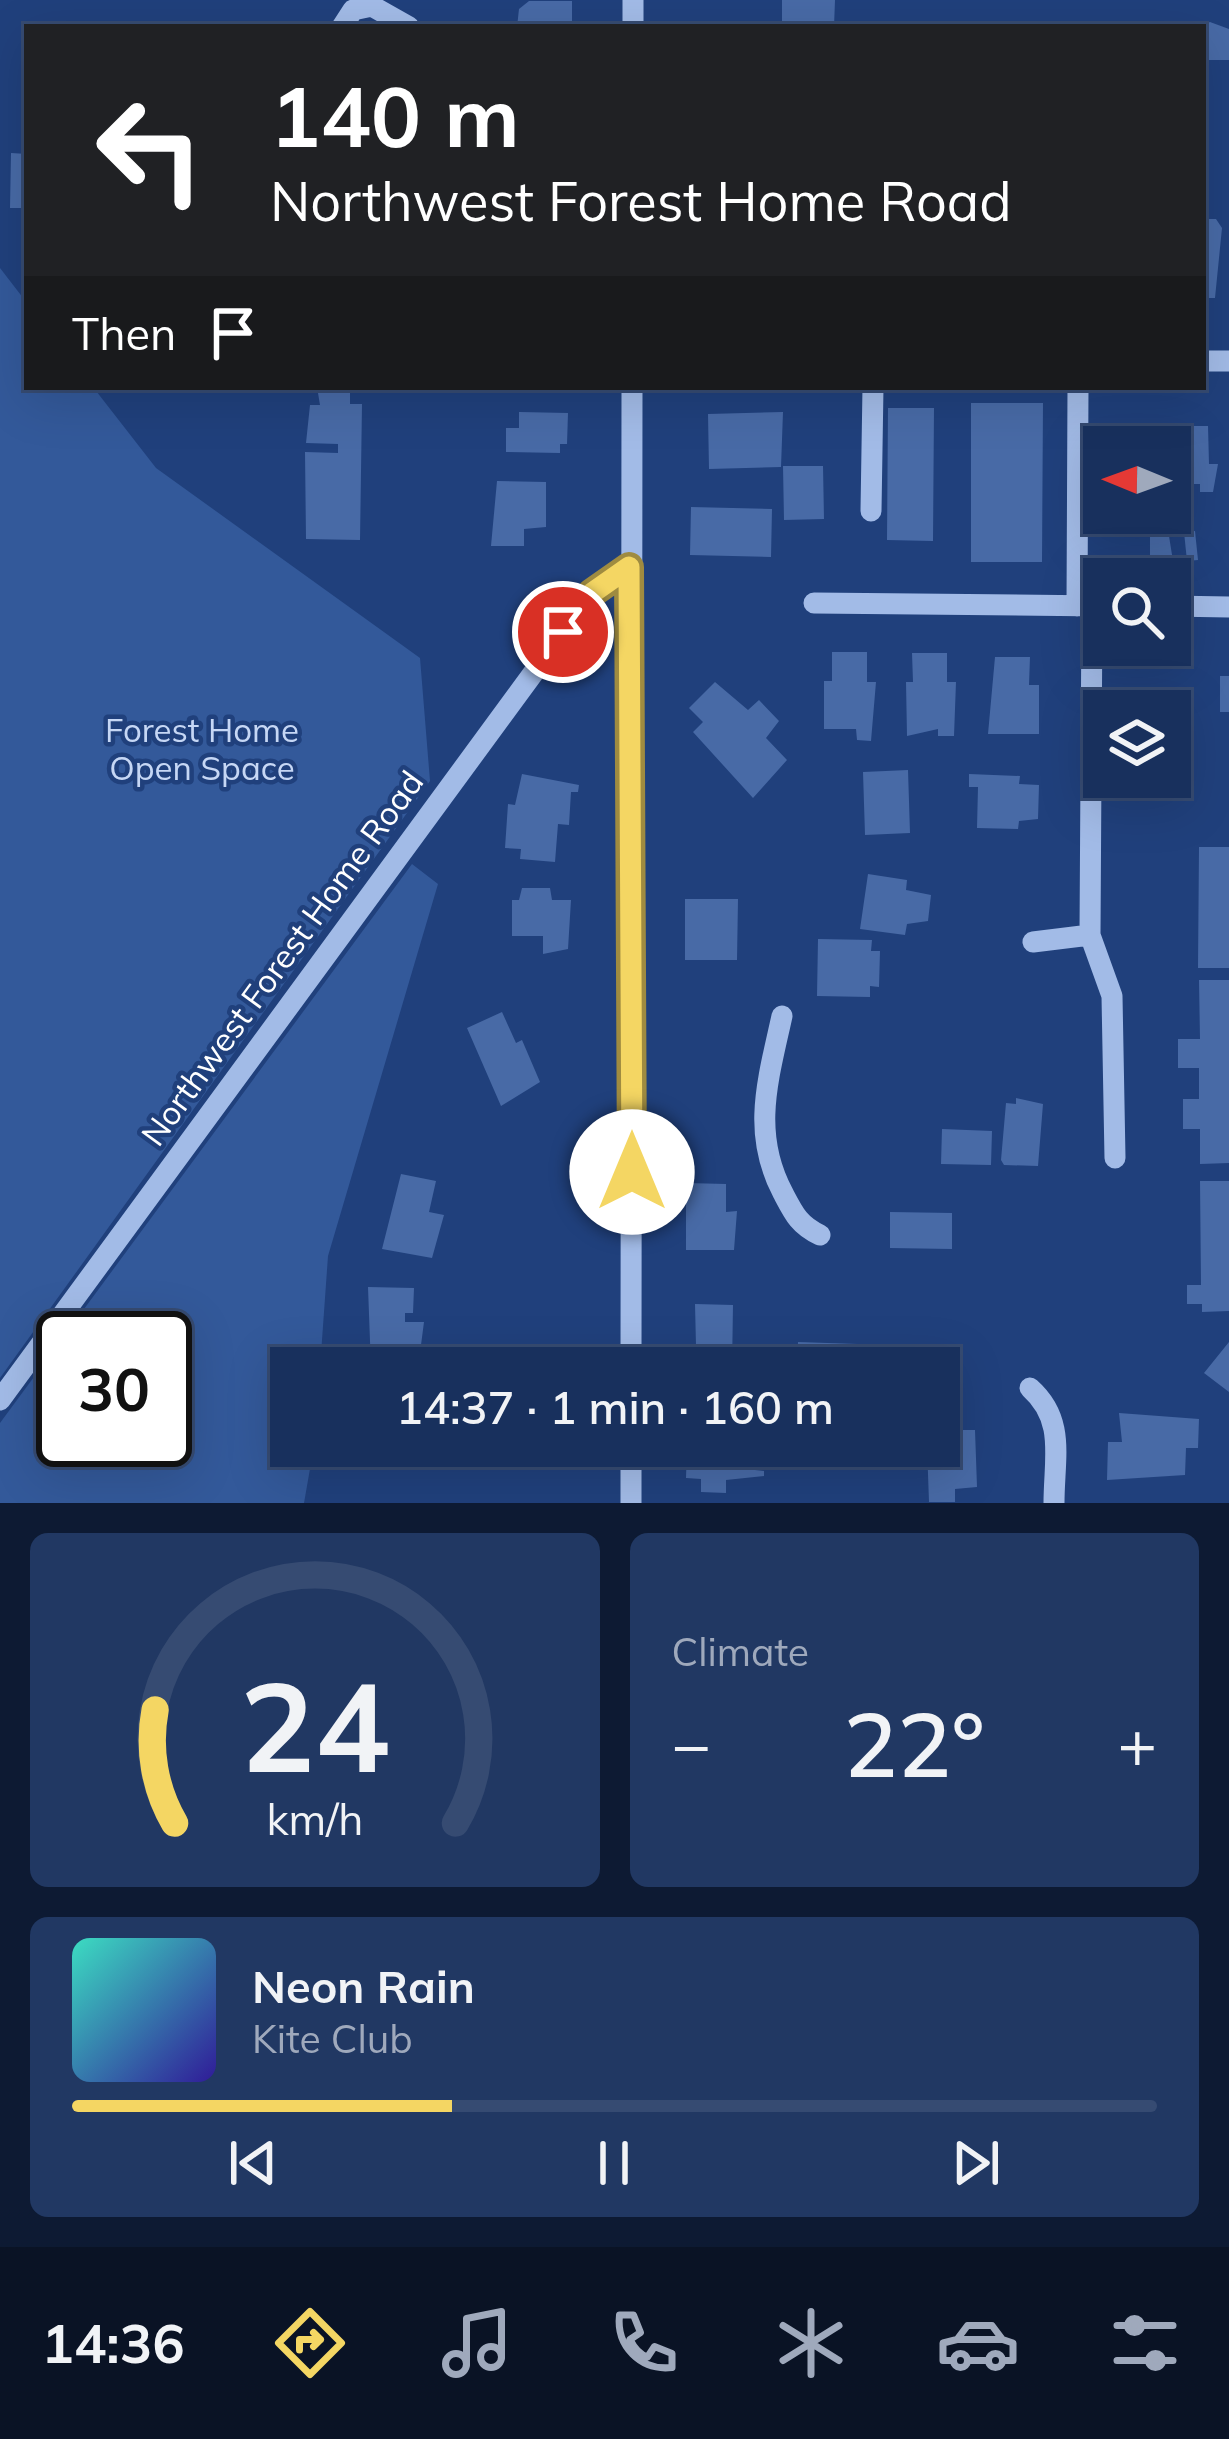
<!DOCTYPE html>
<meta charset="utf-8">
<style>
:root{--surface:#18305d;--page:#213863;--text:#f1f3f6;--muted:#9fa9bc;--line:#364b72;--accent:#f4d663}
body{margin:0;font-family:Mulish,sans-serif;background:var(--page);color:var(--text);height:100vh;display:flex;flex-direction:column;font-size:45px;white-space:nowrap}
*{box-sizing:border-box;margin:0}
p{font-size:39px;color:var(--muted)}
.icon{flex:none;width:66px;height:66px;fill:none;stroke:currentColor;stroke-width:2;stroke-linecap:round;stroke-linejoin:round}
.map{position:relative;height:1503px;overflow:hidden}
.drawer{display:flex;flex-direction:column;gap:30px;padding:30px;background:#0d1a33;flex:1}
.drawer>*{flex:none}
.banner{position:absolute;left:24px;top:24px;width:1182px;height:366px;border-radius:0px;box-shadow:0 12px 48px #0002,0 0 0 3px var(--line);background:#202124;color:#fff;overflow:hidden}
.needle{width:78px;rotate:271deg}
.controls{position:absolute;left:1083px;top:426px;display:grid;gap:24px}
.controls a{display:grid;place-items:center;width:108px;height:108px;border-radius:0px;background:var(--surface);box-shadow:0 12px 48px #0002,0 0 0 3px var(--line);font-size:60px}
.speed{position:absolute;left:36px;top:1311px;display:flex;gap:24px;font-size:60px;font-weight:700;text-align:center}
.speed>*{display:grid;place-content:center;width:156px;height:156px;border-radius:50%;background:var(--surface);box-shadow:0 12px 48px #0002,0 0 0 3px var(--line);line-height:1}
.speed .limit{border:6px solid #111;border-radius:18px;background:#fff;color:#111}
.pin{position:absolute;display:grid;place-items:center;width:102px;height:102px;color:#fff;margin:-51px;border:6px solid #fff;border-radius:50%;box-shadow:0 3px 12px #0007}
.me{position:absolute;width:132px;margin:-66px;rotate:0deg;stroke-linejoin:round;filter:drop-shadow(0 0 9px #0008)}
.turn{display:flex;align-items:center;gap:42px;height:252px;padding:0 48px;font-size:54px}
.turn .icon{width:156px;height:156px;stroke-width:2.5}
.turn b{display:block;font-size:84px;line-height:102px}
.then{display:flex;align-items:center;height:114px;padding:0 48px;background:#0003;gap:24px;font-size:45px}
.big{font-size:90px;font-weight:600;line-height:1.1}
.drawer .card{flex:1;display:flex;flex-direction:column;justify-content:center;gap:18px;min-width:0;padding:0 42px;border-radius:18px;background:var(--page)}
.drawer .dial{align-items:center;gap:0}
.dial svg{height:312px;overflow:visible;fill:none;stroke:var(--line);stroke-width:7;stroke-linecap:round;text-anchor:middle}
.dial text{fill:var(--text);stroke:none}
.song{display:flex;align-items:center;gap:36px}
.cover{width:144px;height:144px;border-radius:18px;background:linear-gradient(135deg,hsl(170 70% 55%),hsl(250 70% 35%))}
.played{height:12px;border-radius:6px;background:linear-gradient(90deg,var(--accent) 35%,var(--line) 35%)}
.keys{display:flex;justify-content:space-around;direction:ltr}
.heat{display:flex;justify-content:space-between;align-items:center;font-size:66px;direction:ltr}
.drawer .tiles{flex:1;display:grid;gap:30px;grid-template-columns:1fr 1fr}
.card:last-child{grid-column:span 2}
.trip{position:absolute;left:270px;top:1347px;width:690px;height:120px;border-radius:0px;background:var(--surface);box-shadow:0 12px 48px #0002,0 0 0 3px var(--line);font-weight:600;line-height:120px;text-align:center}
.tab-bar{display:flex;height:192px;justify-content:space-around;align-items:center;background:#0a1325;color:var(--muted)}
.tab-bar .icon{width:84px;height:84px}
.tab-bar .on{color:var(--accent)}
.tab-bar b{font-size:54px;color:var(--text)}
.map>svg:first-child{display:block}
.green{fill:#33599a;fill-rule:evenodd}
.building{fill:#486aa6}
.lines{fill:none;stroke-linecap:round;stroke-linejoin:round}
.minor{stroke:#a2bbe7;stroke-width:21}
.route-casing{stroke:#9f8b40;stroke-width:30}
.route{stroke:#f4d663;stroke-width:21}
.labels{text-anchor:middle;stroke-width:9;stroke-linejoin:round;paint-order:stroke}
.park-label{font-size:33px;fill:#c6d7f5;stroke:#20407c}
.street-label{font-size:33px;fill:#fff;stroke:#20407c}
</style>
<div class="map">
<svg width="1229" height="1503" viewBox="0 0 1229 1503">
<rect width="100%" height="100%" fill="#20407c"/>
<path class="green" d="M0,268L27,303V387H93L156,468L420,658L430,781L0,1378Z
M412,864L438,884L328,1256L320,1368H291V1446H314L304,1503H0V1423ZM63,1338H165V1440H63Z"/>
<path class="building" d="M782,0H835L834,27H782Z
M529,1H572V27H517L519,9Z
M1210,22L1229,29V60H1203V25Z
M11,153L27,154V208H10Z
M1203,219H1216L1222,228L1215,298H1203Z
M317,387H350V404H362L360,540L306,539L305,452L338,453V444L306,443L310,405H320Z
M971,403H1043L1042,562H971Z
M888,408H934L933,541L887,540Z
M519,412L568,413L567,444H560V453L506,452V428H519Z
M783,412L781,467L709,469L708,414Z
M1177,426H1208L1209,464H1218L1213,492H1200V484H1172Z
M783,466H823L824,519L784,520Z
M497,481L546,482V527L524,529V546H491Z
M691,507L772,509L771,557L690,555Z
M1195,531L1198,560L1187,561L1184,532Z
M1150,536H1169L1173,561H1150Z
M832,652H867V682H876L871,741L857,740L856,729H824V681H832Z
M912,653H947V682H956L954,736H938V729L907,736L906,682H913Z
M995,657H1030L1029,685H1039V734H988Z
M1220,676H1229V712H1220Z
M715,682L748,710L759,700L779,721L766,738L787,760L753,798L693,732L703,722L689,708Z
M908,770L910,833L865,835L863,772Z
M522,774L579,785L578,792H571L569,825L558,824L555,862L520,859L521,849L505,848L508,804L515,805Z
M969,774L1020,776L1019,784L1039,785L1038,819L1019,821L1018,829L977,828L978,787H969Z
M1199,847H1229V968H1198Z
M868,874L907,880L906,890L931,895L928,921L907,924L905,935L860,929Z
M522,888H550L552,900H571L568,949L543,954V936H512V900H519Z
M685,899H738L737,960H685Z
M818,939L872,940L871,951H880L879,987L870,986V997L817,996Z
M1199,980H1229V1163L1200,1164V1129H1183V1099H1199V1068H1178V1039H1200Z
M502,1012L516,1043L522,1040L540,1082L501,1106L467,1028Z
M1016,1098L1043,1104L1038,1166L1004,1165L1001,1160L1006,1103L1016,1104Z
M942,1129L992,1131L991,1165L941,1164Z
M401,1174L436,1181L429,1212L444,1215L432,1258L382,1249Z
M1200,1181H1229V1311L1202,1312V1304H1187V1285H1201Z
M686,1183L726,1184V1212L737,1211L734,1250H686Z
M890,1212L952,1213V1249L890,1248Z
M368,1287L414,1288L413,1313H405V1322H424L418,1368H371Z
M695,1304L733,1305L732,1368H703L696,1346Z
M798,1342L858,1344V1367L797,1368Z
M1229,1342V1392L1204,1373Z
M1119,1413L1199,1419L1198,1448H1186L1185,1475L1107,1480L1108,1442H1122Z
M939,1430H975L977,1487L955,1489V1502H929L927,1446H939Z
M373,1446H429L428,1465L372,1460Z
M687,1446H747V1457H755V1470L764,1471V1476L726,1480V1493L701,1492V1479L686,1478Z"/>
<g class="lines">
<path class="minor" d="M342,27L353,10L372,6L409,27
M633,27V0
M1203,361H1229
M871,511L873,387
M814,603L1103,606
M1077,606L1078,387
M1092,606L1090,935L1112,996L1115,1158
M1170,606L1229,607
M1033,942L1090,935
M782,1016C768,1080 751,1133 783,1193C794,1214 799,1225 820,1235
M631,1368L632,387
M1030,1388C1066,1420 1054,1458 1054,1503
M0,1400L592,593L629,567
M631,1503V1446"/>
</g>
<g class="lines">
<defs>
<path id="route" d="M563,632L592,593L629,567L632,1172"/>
</defs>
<use href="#route" class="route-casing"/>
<use href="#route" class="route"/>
</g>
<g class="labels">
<g class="park-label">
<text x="202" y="742">Forest Home<tspan x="202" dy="38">Open Space</tspan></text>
</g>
<g class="street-label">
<text transform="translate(282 958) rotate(-54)" y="12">Northwest Forest Home Road</text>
</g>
</g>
</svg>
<div class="controls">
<a><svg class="needle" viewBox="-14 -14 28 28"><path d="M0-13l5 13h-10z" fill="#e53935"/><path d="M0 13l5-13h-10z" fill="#9fa9bc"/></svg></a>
<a><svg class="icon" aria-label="search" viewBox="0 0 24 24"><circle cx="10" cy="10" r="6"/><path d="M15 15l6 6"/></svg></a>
<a><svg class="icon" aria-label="layers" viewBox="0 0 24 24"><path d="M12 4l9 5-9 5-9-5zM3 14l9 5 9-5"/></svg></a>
</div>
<div class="speed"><div class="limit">30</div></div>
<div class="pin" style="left:563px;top:632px;background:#d93025"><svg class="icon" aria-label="arrive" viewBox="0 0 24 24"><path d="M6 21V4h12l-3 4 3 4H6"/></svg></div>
<svg class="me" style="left:632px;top:1172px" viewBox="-20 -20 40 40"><circle r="19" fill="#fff"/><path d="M0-13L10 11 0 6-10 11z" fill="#f4d663"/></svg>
<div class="trip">14:37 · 1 min · 160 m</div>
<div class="banner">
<div class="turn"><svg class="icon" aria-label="left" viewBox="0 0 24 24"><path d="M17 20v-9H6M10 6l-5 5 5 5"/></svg><div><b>140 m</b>Northwest Forest Home Road</div></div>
<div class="then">Then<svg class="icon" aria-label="arrive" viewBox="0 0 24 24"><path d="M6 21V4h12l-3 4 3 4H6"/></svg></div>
</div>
</div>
<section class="drawer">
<div class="tiles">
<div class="card dial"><svg viewBox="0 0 100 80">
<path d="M14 69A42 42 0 1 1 86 69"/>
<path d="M14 69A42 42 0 0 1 9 40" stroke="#f4d663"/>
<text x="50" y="56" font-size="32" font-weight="700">24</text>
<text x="50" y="72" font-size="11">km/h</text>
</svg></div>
<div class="card"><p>Climate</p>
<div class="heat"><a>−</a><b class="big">22°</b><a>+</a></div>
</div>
<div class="card">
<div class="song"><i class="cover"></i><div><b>Neon Rain</b><p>Kite Club</p></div></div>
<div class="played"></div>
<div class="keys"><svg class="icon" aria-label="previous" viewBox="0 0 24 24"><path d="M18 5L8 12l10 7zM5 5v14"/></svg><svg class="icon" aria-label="pause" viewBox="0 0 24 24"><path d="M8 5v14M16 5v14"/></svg><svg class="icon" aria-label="next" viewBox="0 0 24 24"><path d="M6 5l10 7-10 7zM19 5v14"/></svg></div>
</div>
</div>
</section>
<nav class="tab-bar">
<b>14:36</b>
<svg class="icon on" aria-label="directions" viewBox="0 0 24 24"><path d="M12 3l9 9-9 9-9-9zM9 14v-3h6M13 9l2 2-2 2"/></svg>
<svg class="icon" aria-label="music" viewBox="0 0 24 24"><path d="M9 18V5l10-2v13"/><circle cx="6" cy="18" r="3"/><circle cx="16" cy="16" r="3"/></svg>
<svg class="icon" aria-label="phone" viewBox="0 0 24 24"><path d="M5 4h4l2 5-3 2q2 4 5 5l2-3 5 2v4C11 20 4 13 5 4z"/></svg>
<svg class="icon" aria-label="climate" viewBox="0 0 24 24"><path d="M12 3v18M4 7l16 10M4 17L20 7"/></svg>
<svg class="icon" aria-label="car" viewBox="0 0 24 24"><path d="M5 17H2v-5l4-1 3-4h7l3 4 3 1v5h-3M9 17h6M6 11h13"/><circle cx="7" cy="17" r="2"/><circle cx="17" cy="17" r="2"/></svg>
<svg class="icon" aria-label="filters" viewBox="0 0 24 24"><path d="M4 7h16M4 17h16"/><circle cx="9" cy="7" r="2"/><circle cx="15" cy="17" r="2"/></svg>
</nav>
